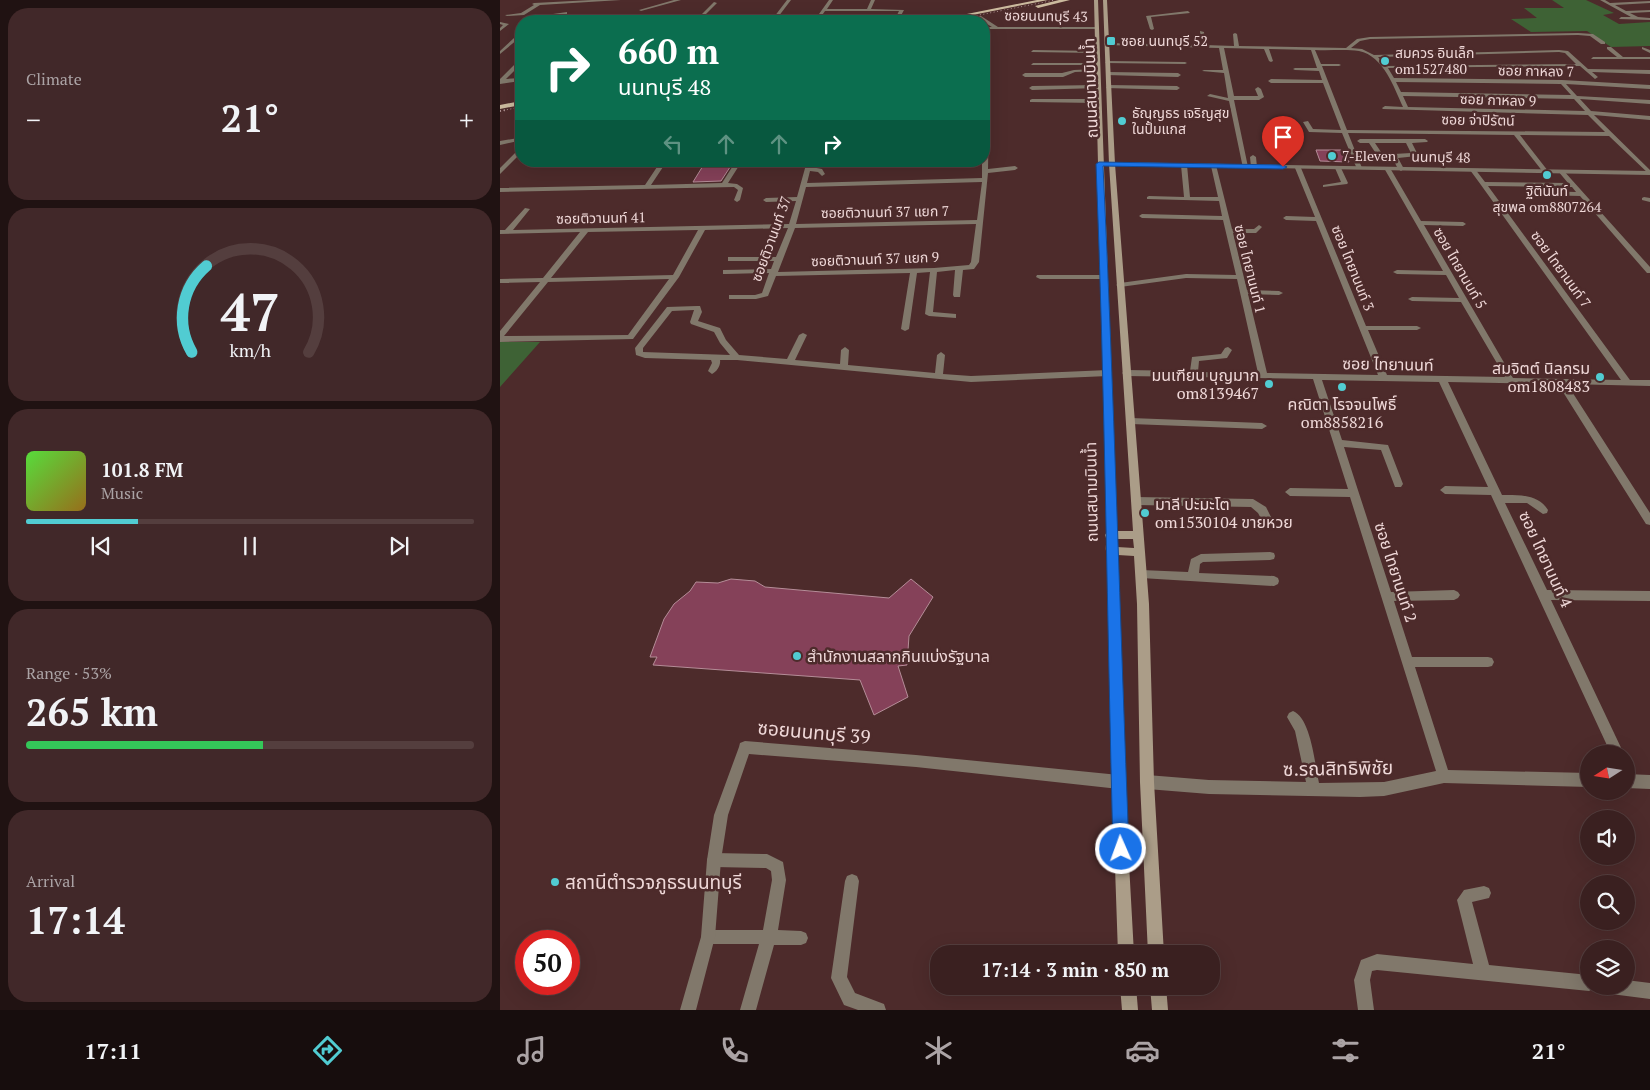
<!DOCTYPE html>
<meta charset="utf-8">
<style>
:root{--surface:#3a2020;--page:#412829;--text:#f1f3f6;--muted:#aba3a5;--line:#543e3e;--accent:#51ccd2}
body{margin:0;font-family:"PT Serif","Noto Sans Thai",serif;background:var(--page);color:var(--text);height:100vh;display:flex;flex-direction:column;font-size:19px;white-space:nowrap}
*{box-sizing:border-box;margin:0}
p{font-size:16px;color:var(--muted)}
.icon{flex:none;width:28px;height:28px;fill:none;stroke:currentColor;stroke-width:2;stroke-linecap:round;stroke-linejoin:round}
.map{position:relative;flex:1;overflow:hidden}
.sheet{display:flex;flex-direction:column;gap:8px;padding:8px;background:#201212;width:500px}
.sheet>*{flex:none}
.hud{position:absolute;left:15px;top:15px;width:475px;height:152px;border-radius:20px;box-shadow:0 5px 20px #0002,0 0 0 1px var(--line);background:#0b6e4f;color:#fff;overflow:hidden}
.needle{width:32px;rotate:258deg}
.tools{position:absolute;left:1080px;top:745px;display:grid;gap:10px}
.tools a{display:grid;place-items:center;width:55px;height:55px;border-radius:50%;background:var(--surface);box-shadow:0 5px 20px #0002,0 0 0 1px var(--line);font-size:25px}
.speed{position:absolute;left:15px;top:930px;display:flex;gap:10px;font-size:25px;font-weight:700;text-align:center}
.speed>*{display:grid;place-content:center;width:65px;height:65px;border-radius:50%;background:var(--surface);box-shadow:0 5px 20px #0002,0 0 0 1px var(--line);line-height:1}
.speed .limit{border:8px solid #d22;background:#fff;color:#111}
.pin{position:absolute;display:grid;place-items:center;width:42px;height:42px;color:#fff;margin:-51px -21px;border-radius:50% 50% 50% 0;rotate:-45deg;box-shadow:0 0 5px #0007}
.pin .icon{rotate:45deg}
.me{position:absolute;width:55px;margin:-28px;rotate:358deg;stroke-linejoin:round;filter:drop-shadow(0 0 4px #0008)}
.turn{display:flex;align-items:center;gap:18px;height:105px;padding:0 20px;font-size:22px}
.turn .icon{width:65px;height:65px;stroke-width:2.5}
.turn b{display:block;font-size:35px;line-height:42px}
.lanes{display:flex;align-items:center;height:48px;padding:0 20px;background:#0003;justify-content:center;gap:25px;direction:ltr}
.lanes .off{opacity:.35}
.big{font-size:38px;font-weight:800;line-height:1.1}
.sheet .widget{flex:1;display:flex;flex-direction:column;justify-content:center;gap:8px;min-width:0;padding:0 18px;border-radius:20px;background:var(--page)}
.sheet .dial{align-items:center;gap:0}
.dial svg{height:130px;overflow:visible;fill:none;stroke:var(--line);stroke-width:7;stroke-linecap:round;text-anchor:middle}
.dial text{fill:var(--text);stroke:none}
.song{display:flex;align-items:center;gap:15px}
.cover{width:60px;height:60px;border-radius:8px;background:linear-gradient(135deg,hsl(110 70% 55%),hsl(40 70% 35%))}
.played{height:5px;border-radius:2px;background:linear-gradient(90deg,var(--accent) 25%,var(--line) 25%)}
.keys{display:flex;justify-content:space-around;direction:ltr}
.heat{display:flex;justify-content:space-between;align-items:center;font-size:28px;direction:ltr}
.charge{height:8px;border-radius:4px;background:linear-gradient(90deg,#34c759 53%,var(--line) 0)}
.trip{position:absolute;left:430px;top:945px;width:290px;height:50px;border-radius:20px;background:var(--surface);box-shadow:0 5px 20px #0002,0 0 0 1px var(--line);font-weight:800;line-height:50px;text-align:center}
.tab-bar{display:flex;height:80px;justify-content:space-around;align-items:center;background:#170d0d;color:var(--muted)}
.tab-bar .icon{width:35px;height:35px}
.tab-bar .selected{color:var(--accent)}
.tab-bar b{font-size:22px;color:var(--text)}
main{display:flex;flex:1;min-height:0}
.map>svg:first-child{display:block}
.green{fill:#3e6235}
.building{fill:#854159;stroke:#b58d98}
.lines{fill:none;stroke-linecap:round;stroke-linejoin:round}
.minor{fill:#81786b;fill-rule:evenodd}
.tertiary{fill:#81786b;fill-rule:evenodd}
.secondary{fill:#ab9d88;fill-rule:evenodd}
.primary{fill:#cbba9e;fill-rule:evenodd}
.rail-far1{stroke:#ac9090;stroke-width:1;stroke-dasharray:1 2.5;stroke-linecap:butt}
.rail{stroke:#ac9090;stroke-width:2;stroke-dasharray:1 3;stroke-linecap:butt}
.route{fill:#1a73e8;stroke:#114b97}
.poi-dot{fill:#51ccd2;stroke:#4d2b2b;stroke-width:2}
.labels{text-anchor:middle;stroke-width:5;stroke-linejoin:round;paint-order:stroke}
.far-street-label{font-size:14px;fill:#efd8d8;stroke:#4d2b2b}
.far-poi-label{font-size:14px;fill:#efd8d8;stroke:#4d2b2b;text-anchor:start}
.street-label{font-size:16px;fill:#efd8d8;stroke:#4d2b2b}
.poi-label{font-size:16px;fill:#efd8d8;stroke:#4d2b2b;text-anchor:end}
.near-street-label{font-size:19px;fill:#efd8d8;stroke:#4d2b2b}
.near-poi-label{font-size:19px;fill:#efd8d8;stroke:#4d2b2b;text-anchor:start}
</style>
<main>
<section class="sheet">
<div class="widget"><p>Climate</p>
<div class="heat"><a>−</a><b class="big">21°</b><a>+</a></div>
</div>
<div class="widget dial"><svg viewBox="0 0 100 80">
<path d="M14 69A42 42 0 1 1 86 69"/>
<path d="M14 69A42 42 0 0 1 23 16" stroke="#51ccd2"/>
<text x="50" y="56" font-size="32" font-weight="700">47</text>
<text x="50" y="72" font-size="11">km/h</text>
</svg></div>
<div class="widget">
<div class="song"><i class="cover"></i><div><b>101.8 FM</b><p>Music</p></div></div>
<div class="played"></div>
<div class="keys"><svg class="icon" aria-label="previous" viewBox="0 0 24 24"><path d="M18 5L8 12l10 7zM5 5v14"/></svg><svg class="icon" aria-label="pause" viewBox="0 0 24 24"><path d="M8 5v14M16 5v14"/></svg><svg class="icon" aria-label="next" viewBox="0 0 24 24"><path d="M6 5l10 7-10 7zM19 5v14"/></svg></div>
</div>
<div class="widget"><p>Range · 53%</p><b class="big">265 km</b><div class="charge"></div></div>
<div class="widget"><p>Arrival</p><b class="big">17:14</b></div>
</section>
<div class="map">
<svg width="1150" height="1010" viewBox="0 0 1150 1010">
<rect width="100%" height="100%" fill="#4d2b2b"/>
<path class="green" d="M1052,0H1086L1114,13L1103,15L1119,24L1150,22V46L1111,47L1087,31L1031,32L1011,19L1037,18L1024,8H1064Z
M0,342H40L0,387Z"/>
<path class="building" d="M816,150H844L849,162L820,161Z
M206,161H234L221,181L193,182Z
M231,579L255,581L265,587L389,598L411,579L433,597L409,636L407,665L398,666L408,697L374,715L360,680L153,665L157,657H150L164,619L174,604L190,591L196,582L218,583Z"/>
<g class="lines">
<path class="minor" d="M92,0H121L40,5L24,15L7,16L5,15L21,13L34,5L32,4L34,3Z
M174,0H181L141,11L139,10Z
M287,0H291L275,21H271Z
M329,0H333L327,9H367L371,0H375L371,9L404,10L398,21H394L399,11H325L318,21H314Z
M1100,0H1105L1110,3L1150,1V3L1115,5L1126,11L1150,10V12L1130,13L1138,17L1150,18V20L1119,19L1121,17H1131Z
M214,2L217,3L199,21H195Z
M688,11L690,13L651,17L654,29L652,30L650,29L646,16Z
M67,12V14L49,17L44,21H39L46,15Z
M102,14L106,15L102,21H98Z
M477,16H481L498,27H596L598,28L596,29H484V27H492L477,18Z
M0,22L9,24L0,31V28L3,25L0,24Z
M700,31L704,32L705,45L734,46L733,34L735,33L737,34L739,46L846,48L857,39L870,37L1078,33L1093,34L1105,42V44H1101L1090,36L1078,35L870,39L860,41L851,48L862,49L874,55L1059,50L1068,51L1088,69L1150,70V74L1092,72L1098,77L1095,79L1080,66L888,68L894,78L1062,80L1150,85V89L1066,84L1077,96L1150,100V104L1080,99L1091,111L1150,116V120L1094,115L1150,170V175L1109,136L1020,135L1048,171L1045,173L1043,172L1014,135L848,133L862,168L857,169L842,133L809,132L803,122L808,121L813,129L841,130L823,83H771L768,81L771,79L822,80L819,71L795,70L793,69L795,68H817L811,50L769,49L773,61L771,62L769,61L764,49L724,48L734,96H758L755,89L758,87L761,89L764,97L759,100H734L748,167L743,168L729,101L707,96L710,94L728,98L724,73L702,71L704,70H723L719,48L606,45L604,44L606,43L701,45ZM815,50C829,51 845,49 859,51C884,56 894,88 903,107L885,106L882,108L883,109L1088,115L1105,132L847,130L822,66H839L841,65L839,64H821ZM1059,52L1065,53L1076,64L886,66L878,57ZM896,82L1061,84L1071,95L901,92ZM903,96L1074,99L1085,111L908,107Z
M14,38L18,39L0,54V51Z
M484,39L491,40L484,51V46L486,41H484Z
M1107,47H1111L1123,57H1150V59H1091L1093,57H1117L1107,49Z
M1142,47L1150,50V53L1142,49Z
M533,50L596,51L598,52L596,53L531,52Z
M19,60H21V64L6,79L21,78V81L0,84V79Z
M607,61L685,62L687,63L685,64L605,63Z
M533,63H590L592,64L590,65H531Z
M596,69L598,71L575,72L563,77H525L522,75L525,73H562L574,70Z
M608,72L678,73L681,75L678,77L606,75Z
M596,85L598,88L532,90L529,88L532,86Z
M608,85L677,86L680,88L677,90L606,88Z
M21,89L20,97L21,105L14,97Z
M532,99H596L599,101L596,103L530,102V100Z
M484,110L489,113L488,169L515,166L518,168L515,170L488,173L479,262L474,269L463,270L460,297H454L453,295L455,270L437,272L433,312L456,314V318L429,316L425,314L430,272L417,273L409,329L405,331L401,329L410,273L276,276L268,296L256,299H229V295H255L262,293L269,273L226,274H223V270L271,269L274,261H228V257H276L288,228L205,230L179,277L133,339L0,342V331L40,282L0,283V279L43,278L80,232L0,234V230H5L25,208L30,209L13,230L289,224L296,201L266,202L263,200L266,198L297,197L307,161H313L311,167L322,169L325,174L322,176L318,172L310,171L307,183L482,178V161H484ZM482,182L477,220L296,224L306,187ZM476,224L471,262L469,265L434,268L278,272L295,228ZM198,230L173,275L51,278L88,232ZM169,279L128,335L4,336L48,282Z
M21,129V153L0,174V168L17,151L18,141L0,145V141L18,138V131Z
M925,139L928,141L927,142L912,143L918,155L917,156L898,158L904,169L901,171L898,169L892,157L877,155L869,143H860L857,141L860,139ZM875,143H906L911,153L894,154L881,152Z
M753,155L756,157L757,167L754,169L751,167L750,157Z
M161,161H167L151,185L222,183L236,161H242L228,183L237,184L243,188L240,200L237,202L234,200L238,190L234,187L0,192V188L145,185Z
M684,163L687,165L690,197H718L711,166L716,165L732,229H754L759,225L762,227L756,233H733L747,290L779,291L783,293L779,295L748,294L767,373L878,375L816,221L786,220L783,218L786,216L815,217L795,168L796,167L801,168L866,326H917L921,328L917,330H868L887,375L1005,377L961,302L912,301L908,299L912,297L959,298L946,275L897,274L893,272L897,270L943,271L884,168L885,167L890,168L921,221L963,222L966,224L963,226L924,225L1013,378L1121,380L981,185L970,170L971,169H975L985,182L1068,183L1058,171L1063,170L1150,267V273H1147L1080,196L1040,195L1037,193L1040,191L1076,192L1072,187L988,186L1130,380H1150V386L1067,384L1150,513V525L1146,524L1058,384L948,382L1002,495C1019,495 1038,494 1048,510L1047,513L1043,514L1027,503H1005L1047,590L1150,591V601L1051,600L1124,754H1111L991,495L945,494L940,490L945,486L988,487L939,382L822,380L842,440L888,445L903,484L901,487H895L881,450L844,447L891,592L954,590L958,592L960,595L958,598L954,600L894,601L912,657H988L992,658L994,662L992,666L988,667H915L948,770L1089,773V787L944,783L884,796L860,797L709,794L647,789L642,787L640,782L642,777L647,775L709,780L806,782L795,731L787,717L789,713L793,711C811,718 815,765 819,783L884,782L936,771L850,497L790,496L785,492L790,488L848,489L813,379L626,376L622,373L626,370L690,371L692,357L721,354L725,348L728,347L732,350L727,358L699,361L698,372L758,373L737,279L686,278L620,287L616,285L620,283L686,274L736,275L723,220L642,218L639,216L642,214L722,216L719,201L647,199V197L649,196L684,197L681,165Z
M838,166L841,168L848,183L847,184L823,187V185L841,182L835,168Z
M1144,197L1150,198V202L1142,200V198Z
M537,275H604L608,277L604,279H540L536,277Z
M197,306H200L202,312L198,321L220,328L226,340L239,355L287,359L299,335L303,333L307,335L295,360L340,364L341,350L345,347L349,350L348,365L435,373L437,355L441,352L445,355L443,374L471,376L608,370L612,373L608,376L471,382L237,360H220C221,365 217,372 212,374L208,371L212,363L211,360L145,358L136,355L135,348L167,307ZM194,310L190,322L191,324L214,332L220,343L230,355L143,352V348L172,311Z
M631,418L762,423L767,426L762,429L631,424L626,421Z
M636,497L753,499L766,507L775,525L774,528H766L758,513L751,507L636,505L631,501Z
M770,552L774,553L775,556L774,559L770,560L703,562L700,564L699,573L774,576L778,578L779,581L778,584L774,586L641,578L637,577L636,574L637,571L641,570L688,572L691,559L701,554Z
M1126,774L1150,775V789L1126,788Z
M214,853L267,854L283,862L286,880L278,930L301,931L306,933L308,938L306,943L301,945H274L256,1010H240L259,944H208L203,942L201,937L203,932L208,930H263L272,880L271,871L266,868L214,867L209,865L207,860L209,855Z
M352,874L357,876L359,881L347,977L355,993L384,1004L386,1010H358L344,1005L331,978L345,881L347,876Z
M984,886L989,888L991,893L989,898L972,902L989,965L1089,975V986H1095L1094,988L1089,991L877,970L872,971L870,980L874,1010H858L854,980L861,960L877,954L973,964L957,900L964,890Z
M1126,980L1150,983V999L1111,994L1106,991L1103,986H1126Z"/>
<path class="tertiary" d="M612,162L1150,171V175L610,165L609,164Z
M245,741L416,755L619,775L624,777L626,782L624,787L619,789L416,767L249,754L228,815L221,860L215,937L196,1010H180L201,937L207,860L214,815L239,747L240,743Z"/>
<path class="secondary" d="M594,0H598L617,531H633L609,164L603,0H607L615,164L645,552L649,604L654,782L664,954H648L640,782L637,604L634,556L618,555L626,809L634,954H618L613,809L607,554C604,548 608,541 605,535L607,532ZM617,539H633L634,548L617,547Z
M620,986H636L638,1010H622Z
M650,986H666L668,1010H652Z"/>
<path class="primary" d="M537,0H548L442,21H432Z
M559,0H570L538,8L535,6Z
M21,101V105L0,109V105Z"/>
<path class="rail-far1" d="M449,21L555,0
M0,111L21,107"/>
<path class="rail" d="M0,111L6,110"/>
</g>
<path class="route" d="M599,162L783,165L787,167L783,169L603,166C614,393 620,621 629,849L627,855L621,857L616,855L613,849C607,621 605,392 596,164Z"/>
<g class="poi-dot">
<rect x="606" y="36" width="10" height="10" rx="2.5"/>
<circle cx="885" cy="61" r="5"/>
<circle cx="622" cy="121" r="5"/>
<circle cx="832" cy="156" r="5"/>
<circle cx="1047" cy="175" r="5"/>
<circle cx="1100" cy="377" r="5"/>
<circle cx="769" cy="384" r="5"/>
<circle cx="842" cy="387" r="5"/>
<circle cx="645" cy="513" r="5"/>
<circle cx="297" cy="656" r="5"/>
<circle cx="55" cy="882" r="5"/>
</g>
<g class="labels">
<g class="far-street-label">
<text transform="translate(546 16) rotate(1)" y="5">ซอยนนทบุรี 43</text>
<text transform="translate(1036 71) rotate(1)" y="5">ซอย กาหลง 7</text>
<text transform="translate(998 100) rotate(2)" y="5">ซอย กาหลง 9</text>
<text transform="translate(978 120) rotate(1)" y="5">ซอย จ่าปิรัตน์</text>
<text transform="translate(941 157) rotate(1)" y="5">นนทบุรี 48</text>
<text transform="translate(385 212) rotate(-1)" y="5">ซอยติวานนท์ 37 แยก 7</text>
<text transform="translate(101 218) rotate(-1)" y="5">ซอยติวานนท์ 41</text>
<text transform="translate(271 239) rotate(-70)" y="5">ซอยติวานนท์ 37</text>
<text transform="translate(375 259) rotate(-2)" y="5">ซอยติวานนท์ 37 แยก 9</text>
<text transform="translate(853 268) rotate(68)" y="5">ซอย ไทยานนท์ 3</text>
<text transform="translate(960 268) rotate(60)" y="5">ซอย ไทยานนท์ 5</text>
<text transform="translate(750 269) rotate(76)" y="5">ซอย ไทยานนท์ 1</text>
<text transform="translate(1061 269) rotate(54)" y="5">ซอย ไทยานนท์ 7</text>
</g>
<g class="far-poi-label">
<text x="621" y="46">ซอย นนทบุรี 52</text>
<text x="895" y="58">สมควร อินเล็ก<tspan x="895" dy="16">om1527480</tspan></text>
<text x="632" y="118">ธัญญธร เจริญสุข<tspan x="632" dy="16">ในปั้มแกส</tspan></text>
<text x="842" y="161">7-Eleven</text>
<text x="1047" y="196" text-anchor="middle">ฐิตินันท์<tspan x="1047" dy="16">สุขพล om8807264</tspan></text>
</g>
<g class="street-label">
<text transform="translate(590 88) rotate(-92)" y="6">ถนนสนามบินน้ำ</text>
<text transform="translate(888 364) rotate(1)" y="6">ซอย ไทยานนท์</text>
<text transform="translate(591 492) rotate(-91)" y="6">ถนนสนามบินน้ำ</text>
<text transform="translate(1046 559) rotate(65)" y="6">ซอย ไทยานนท์ 4</text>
<text transform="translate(896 572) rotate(72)" y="6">ซอย ไทยานนท์ 2</text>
</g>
<g class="poi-label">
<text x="1090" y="374">สมจิตต์ นิลกรม<tspan x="1090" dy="18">om1808483</tspan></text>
<text x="759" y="381">มนเฑียน บุญมาก<tspan x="759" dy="18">om8139467</tspan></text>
<text x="842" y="410" text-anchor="middle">คณิตา โรจจนโพธิ์<tspan x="842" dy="18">om8858216</tspan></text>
<text x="655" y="510" text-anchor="start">มาลี ปะมะโต<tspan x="655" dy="18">om1530104 ขายหวย</tspan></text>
<text x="307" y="662" text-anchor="start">สำนักงานสลากกินแบ่งรัฐบาล</text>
</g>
<g class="near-street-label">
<text transform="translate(314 732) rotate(5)" y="7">ซอยนนทบุรี 39</text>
<text transform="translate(838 768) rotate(-1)" y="7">ซ.รณสิทธิพิชัย</text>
</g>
<g class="near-poi-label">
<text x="65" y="889">สถานีตำรวจภูธรนนทบุรี</text>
</g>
</g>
</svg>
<div class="tools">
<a><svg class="needle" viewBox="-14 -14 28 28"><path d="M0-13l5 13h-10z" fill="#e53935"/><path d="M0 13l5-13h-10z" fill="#aba3a5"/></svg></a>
<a><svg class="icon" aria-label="sound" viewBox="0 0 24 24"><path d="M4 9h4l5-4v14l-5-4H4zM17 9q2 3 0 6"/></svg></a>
<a><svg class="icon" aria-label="search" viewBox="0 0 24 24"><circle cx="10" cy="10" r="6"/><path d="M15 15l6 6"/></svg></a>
<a><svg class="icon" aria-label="layers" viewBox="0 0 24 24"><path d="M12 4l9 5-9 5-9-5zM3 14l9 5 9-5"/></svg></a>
</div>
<div class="speed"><div class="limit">50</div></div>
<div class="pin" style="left:783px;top:167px;background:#d93025"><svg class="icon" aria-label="arrive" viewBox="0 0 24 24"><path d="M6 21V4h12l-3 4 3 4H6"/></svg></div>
<svg class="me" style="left:621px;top:849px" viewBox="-20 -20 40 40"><circle r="17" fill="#1a73e8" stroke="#fff" stroke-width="3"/><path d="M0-11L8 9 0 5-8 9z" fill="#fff"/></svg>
<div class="trip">17:14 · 3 min · 850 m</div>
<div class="hud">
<div class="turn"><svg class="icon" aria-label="right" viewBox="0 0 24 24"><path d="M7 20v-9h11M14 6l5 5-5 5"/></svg><div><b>660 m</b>นนทบุรี 48</div></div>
<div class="lanes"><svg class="icon off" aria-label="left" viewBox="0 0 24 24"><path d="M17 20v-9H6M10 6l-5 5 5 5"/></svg><svg class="icon off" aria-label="ahead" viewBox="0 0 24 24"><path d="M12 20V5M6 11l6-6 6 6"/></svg><svg class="icon off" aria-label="ahead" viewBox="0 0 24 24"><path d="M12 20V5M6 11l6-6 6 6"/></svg><svg class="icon" aria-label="right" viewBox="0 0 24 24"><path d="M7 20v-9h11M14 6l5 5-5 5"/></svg></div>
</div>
</div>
</main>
<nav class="tab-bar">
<b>17:11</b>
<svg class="icon selected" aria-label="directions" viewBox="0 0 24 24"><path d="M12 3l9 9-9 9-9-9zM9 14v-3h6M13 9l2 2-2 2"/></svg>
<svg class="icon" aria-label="music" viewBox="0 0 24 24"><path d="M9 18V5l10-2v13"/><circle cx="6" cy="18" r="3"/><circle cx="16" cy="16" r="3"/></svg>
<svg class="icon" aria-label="phone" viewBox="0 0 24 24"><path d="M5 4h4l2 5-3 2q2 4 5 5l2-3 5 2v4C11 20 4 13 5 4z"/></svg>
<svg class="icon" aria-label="climate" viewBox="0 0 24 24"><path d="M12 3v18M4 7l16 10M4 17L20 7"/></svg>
<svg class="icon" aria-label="car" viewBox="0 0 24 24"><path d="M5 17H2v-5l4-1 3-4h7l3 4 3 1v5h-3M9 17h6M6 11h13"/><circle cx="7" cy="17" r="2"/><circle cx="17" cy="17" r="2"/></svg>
<svg class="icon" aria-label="filters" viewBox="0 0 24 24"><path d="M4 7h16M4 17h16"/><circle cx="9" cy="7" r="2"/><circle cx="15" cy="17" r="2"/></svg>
<b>21°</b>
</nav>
